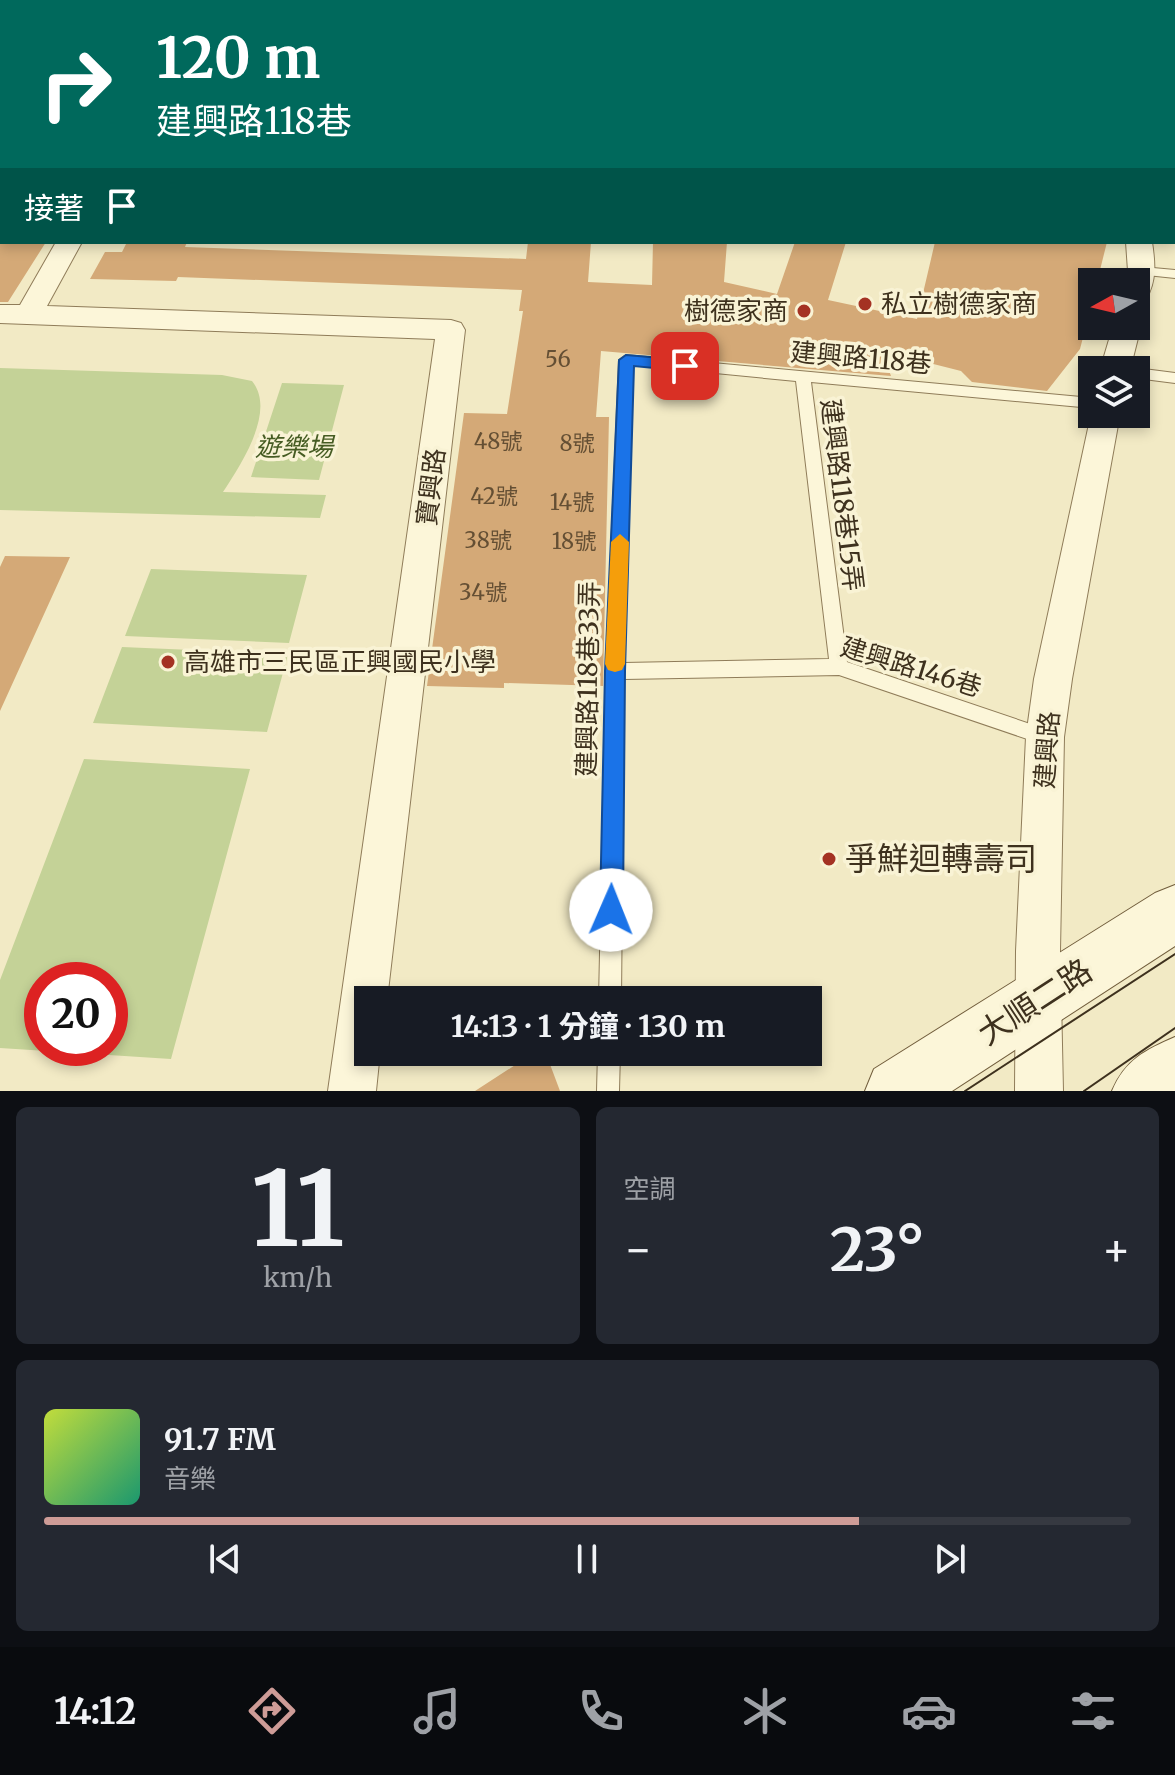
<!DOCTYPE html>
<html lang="zh-TW">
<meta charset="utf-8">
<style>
:root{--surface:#171b24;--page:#242831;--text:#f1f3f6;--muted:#9ea1a6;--line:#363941;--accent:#ce9c97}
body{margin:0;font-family:Merriweather,"Noto Sans TC",serif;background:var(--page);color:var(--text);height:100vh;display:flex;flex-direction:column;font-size:30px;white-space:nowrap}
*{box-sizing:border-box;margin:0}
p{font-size:26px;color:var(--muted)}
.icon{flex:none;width:44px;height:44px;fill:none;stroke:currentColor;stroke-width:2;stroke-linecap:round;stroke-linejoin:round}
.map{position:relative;height:1091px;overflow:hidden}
.side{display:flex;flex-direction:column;gap:16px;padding:16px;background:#0d0f14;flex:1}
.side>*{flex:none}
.top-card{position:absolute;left:0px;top:0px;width:1176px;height:244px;box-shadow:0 4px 12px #0003;background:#00695c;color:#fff;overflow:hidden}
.needle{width:52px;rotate:262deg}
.controls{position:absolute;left:1078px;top:268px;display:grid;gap:16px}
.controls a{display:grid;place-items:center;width:72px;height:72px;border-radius:0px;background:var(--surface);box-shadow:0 4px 12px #0003;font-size:40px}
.speed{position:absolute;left:24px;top:962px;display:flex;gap:16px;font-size:40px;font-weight:700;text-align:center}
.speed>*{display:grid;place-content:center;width:104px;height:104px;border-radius:50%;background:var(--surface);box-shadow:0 4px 12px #0003;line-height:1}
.speed .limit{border:12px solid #d22;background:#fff;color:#111}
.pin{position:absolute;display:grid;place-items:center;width:68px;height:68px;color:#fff;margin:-34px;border-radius:16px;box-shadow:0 4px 12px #0006}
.me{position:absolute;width:88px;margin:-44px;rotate:1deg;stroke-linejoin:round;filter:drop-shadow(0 0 6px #0008)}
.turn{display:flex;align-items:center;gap:28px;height:168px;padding:0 24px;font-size:36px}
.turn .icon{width:104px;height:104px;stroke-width:2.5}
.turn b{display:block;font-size:56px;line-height:68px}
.then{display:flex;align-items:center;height:76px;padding:0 24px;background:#0003;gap:16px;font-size:30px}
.big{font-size:60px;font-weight:700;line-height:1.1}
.side .widget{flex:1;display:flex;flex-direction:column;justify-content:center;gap:12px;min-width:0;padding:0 28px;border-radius:12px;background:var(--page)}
.side .dial{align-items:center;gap:0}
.dial b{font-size:104px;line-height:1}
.song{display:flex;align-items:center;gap:24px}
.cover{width:96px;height:96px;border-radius:12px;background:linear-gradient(135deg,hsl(70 70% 55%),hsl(160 70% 35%))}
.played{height:8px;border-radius:4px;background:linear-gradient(90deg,var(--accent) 75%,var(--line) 75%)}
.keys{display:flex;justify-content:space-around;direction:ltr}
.heat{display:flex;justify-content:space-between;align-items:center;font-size:44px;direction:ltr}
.side .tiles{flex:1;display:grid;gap:16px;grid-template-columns:1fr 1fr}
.widget:last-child{grid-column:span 2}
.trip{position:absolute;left:354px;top:986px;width:468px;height:80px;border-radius:0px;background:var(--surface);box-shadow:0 4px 12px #0003;font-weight:700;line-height:80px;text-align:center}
.dock{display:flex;height:128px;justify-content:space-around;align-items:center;background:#090b0e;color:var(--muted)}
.dock .icon{width:56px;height:56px}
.dock .current{color:var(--accent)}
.dock b{font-size:36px;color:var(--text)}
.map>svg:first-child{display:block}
.green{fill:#c4d297;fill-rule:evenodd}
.building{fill:#d4a977}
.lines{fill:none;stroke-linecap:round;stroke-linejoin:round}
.lane-casing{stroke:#8f7c59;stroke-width:2}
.street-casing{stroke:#8f7c59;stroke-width:2}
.secondary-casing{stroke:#715d3c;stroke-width:2}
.lane{fill:#fcf6d9;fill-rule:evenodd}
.street{fill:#fcf6d9;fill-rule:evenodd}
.secondary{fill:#fcf6d9;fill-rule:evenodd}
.tram{stroke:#3e311e;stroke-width:2}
.route{fill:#1a73e8;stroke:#114b97;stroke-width:2}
.slow{fill:#f59e0b}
.poi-dot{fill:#a43223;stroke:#f9f3d5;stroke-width:3}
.labels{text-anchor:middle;stroke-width:7;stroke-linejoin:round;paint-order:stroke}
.number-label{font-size:22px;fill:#644f34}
.poi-label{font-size:26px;fill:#3e311e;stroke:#f9f3d5;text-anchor:start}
.street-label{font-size:26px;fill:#3e311e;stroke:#f9f3d5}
.park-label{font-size:26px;font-style:italic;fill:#465c23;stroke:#f9f3d5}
.near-poi-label{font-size:32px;fill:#3e311e;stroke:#f9f3d5;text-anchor:start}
.near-street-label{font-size:32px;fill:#3e311e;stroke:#f9f3d5}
</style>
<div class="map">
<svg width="1175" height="1091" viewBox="0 0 1175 1091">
<rect width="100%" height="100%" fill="#f2eac5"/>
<path class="green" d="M0,368L222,375L252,381C277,411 240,466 223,492L326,495L320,518L0,510Z
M282,383L344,385L319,480L251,477Z
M151,569L307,575L289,643L125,636Z
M122,647L288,654L267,732L93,723Z
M84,759L250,769L171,1059L0,1048V980ZM110,980V1048H42V980Z"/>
<path class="building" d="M0,242H46L8,302H0Z
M127,242H187L185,247L526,259L528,242H591L588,282L652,285L653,242H727L724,282L777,294L795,242H846L828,300L917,319L935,242H1107L1097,282H1092V303L1080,349L1047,391L972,382L961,371L882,351L891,376L601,351L596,417H609L603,686L504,683V688L427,686L464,413L507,414L523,311H519L522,290L178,277L176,281L90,279L105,252H122Z
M5,556L70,557L0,711V567Z
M526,1058L548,1059L560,1091H475Z"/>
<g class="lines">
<defs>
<path id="lane" d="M1174,145H1175V151H1174Z
M1142,267L1175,270V278L1137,274V268Z
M626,355L1092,398V408L811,382L847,662L1045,729L1051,731L1054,737L1051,743L1045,745L839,675L624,679L621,1000H599L606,671L619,360ZM633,365L796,381L829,659L624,663Z
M1136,368L1175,373V383L1136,378V370H1131Z
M598,1052H620L619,1091H597Z"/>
<path id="street" d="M621,0H641V2H621Z
M1061,0H1081L1082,2H1062Z
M0,19H2V31H0Z
M0,108H2V122H0Z
M56,242H82L47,306L451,320L461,323L465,330L387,1000H368V1052H380L376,1091H328L435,339L0,323V305H20Z
M1126,242H1152C1155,262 1157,281 1146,299L1136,302V282H1125L1128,271Z
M1136,319L1141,326L1130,370H1100L1113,326H1136Z
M1092,410V414H1120L1072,679L1064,737L1060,951L1063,1091H1015L1016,951L1026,737L1034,679Z"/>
<path id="secondary" d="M1175,885V946L952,1091H865L874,1069L1155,893Z
M1175,1037V1091H1112C1125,1060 1145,1050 1175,1037Z"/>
</defs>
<use href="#lane" class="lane-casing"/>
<use href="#street" class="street-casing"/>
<use href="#secondary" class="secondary-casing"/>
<use href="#lane" class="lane"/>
<use href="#street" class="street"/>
<use href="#secondary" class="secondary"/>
<path class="tram" d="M965,1091L1175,954
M1084,1091L1175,1028"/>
</g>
<path class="route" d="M626,355L685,360L693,366L685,371L634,366L625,671L623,910L619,919L611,922L603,919L600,910L605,671L619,360Z"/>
<path class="slow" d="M620,534L629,542L625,664L622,670L615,672L608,670L605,664L611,542Z"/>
<g class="poi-dot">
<circle cx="865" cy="304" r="8"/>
<circle cx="804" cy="311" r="8"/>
<circle cx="168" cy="662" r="8"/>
<circle cx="829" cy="859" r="8"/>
</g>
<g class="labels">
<g class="number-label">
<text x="558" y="367">56</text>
<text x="498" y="449">48號</text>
<text x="577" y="451">8號</text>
<text x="494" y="504">42號</text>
<text x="572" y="510">14號</text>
<text x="488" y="548">38號</text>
<text x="574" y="549">18號</text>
<text x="483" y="600">34號</text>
</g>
<g class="poi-label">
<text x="881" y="313">私立樹德家商</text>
<text x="788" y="320" text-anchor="end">樹德家商</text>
<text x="184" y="671">高雄市三民區正興國民小學</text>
</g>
<g class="street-label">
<text transform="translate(861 358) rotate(5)" y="9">建興路118巷</text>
<text transform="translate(431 487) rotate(-83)" y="9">寶興路</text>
<text transform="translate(842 495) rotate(83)" y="9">建興路118巷15弄</text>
<text transform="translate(911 667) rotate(17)" y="9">建興路146巷</text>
<text transform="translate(588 679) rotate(-89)" y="9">建興路118巷33弄</text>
<text transform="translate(1047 750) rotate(-86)" y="9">建興路</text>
</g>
<g class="park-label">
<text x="294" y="456">遊樂場</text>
</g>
<g class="near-poi-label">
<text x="845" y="870">爭鮮迴轉壽司</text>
</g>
<g class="near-street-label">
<text transform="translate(1035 1002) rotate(-33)" y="11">大順二路</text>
</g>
</g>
</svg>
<div class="controls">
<a><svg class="needle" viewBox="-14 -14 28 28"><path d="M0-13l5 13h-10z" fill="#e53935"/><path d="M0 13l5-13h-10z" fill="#9ea1a6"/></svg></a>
<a><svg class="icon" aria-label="layers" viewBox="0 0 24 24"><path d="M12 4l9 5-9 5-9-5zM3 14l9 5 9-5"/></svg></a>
</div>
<div class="speed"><div class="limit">20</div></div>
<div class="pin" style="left:685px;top:366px;background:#d93025"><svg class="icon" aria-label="arrive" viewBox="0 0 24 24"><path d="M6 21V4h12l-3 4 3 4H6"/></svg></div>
<svg class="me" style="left:611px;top:910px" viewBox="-20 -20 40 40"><circle r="19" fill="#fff"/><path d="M0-13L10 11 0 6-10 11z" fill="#1a73e8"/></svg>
<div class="trip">14:13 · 1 分鐘 · 130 m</div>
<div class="top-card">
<div class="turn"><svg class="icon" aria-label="right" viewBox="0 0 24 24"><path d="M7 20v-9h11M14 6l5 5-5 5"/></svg><div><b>120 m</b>建興路118巷</div></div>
<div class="then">接著<svg class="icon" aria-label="arrive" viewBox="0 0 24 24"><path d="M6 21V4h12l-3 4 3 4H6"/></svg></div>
</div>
</div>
<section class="side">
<div class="tiles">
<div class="widget dial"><b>11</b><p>km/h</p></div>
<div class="widget"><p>空調</p>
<div class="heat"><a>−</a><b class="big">23°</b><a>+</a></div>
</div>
<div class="widget">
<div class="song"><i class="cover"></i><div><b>91.7 FM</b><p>音樂</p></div></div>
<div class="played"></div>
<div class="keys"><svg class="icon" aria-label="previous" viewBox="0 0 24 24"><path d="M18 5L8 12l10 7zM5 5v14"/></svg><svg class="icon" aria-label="pause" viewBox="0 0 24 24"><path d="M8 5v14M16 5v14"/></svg><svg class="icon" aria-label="next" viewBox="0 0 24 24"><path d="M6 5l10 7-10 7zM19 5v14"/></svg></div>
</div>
</div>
</section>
<nav class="dock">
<b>14:12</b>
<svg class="icon current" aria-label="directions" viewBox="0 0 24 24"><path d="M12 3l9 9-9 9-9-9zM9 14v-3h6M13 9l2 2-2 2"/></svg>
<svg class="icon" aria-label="music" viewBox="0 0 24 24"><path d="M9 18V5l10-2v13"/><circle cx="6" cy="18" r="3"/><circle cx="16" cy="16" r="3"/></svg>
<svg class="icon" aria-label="phone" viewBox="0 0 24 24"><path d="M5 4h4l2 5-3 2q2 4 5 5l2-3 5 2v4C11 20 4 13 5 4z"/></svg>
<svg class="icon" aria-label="climate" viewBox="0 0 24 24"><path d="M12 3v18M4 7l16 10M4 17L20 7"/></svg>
<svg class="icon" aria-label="car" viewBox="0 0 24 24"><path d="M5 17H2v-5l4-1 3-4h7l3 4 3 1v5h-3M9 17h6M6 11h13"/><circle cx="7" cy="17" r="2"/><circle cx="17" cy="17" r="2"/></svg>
<svg class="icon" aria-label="filters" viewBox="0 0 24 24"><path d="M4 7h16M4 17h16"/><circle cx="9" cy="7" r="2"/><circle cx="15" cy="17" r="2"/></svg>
</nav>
